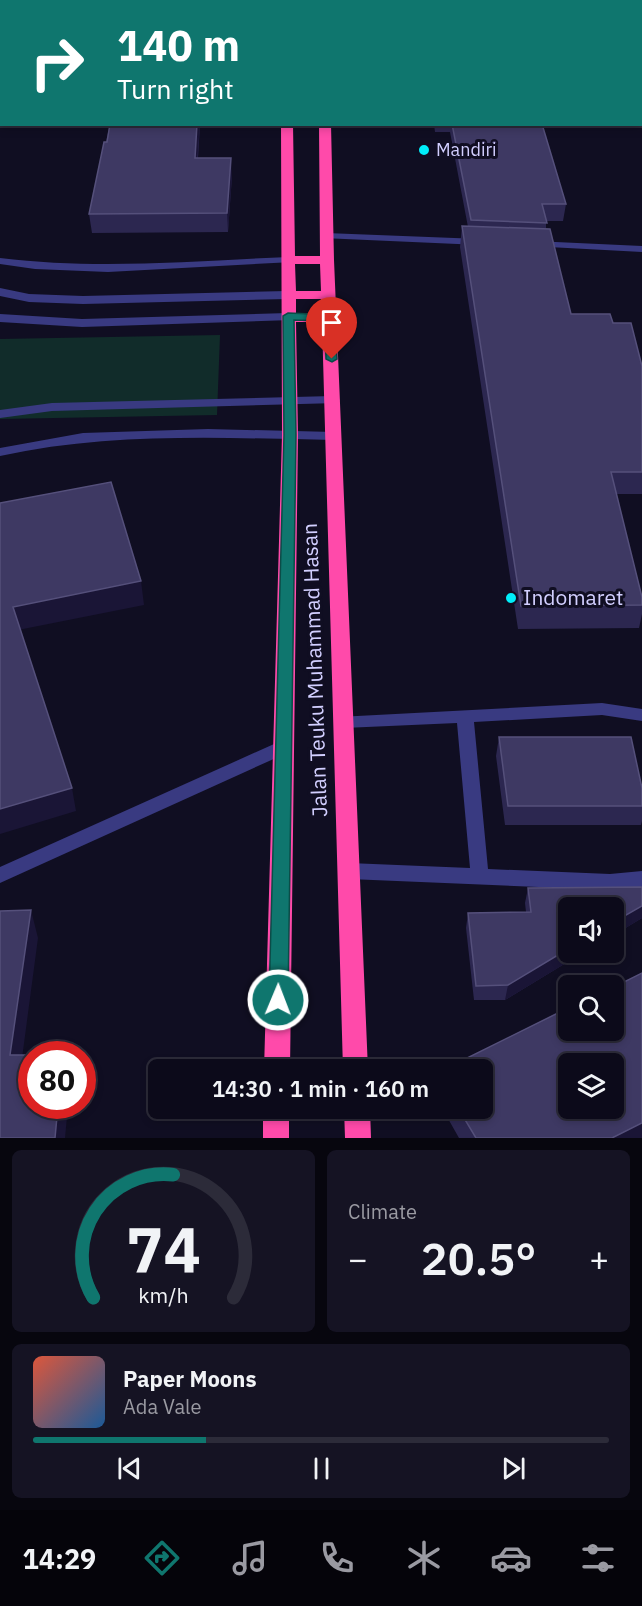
<!DOCTYPE html>
<meta charset="utf-8">
<style>
:root{--surface:#0c0a1a;--page:#151323;--text:#f1f3f6;--muted:#9a9aa2;--line:#2c2b39;--accent:#0f766e}
body{margin:0;font-family:"IBM Plex Sans",sans-serif;background:var(--page);color:var(--text);height:100vh;display:flex;flex-direction:column;font-size:22px;white-space:nowrap}
*{box-sizing:border-box;margin:0}
p{font-size:20px;color:var(--muted)}
.icon{flex:none;width:33px;height:33px;fill:none;stroke:currentColor;stroke-width:2;stroke-linecap:round;stroke-linejoin:round}
.map{position:relative;height:1138px;overflow:hidden}
.sheet{display:flex;flex-direction:column;gap:12px;padding:12px;background:#07060e;flex:1}
.sheet>*{flex:none}
.top-card{position:absolute;left:0px;top:0px;width:642px;height:126px;box-shadow:0 3px 9px #0003,0 0 0 2px var(--line);background:#0f766e;color:#fff;overflow:hidden}
.fabs{position:absolute;left:558px;top:897px;display:grid;gap:12px}
.fabs a{display:grid;place-items:center;width:66px;height:66px;border-radius:9px;background:var(--surface);box-shadow:0 3px 9px #0003,0 0 0 2px var(--line);font-size:30px}
.speed{position:absolute;left:18px;top:1041px;display:flex;gap:12px;font-size:30px;font-weight:700;text-align:center}
.speed>*{display:grid;place-content:center;width:78px;height:78px;border-radius:50%;background:var(--surface);box-shadow:0 3px 9px #0003,0 0 0 2px var(--line);line-height:1}
.speed .limit{border:9px solid #d22;background:#fff;color:#111}
.pin{position:absolute;display:grid;place-items:center;width:51px;height:51px;color:#fff;margin:-62px -26px;border-radius:50% 50% 50% 0;rotate:-45deg;box-shadow:0 0 6px #0007}
.pin .icon{rotate:45deg}
.me{position:absolute;width:66px;margin:-33px;rotate:1deg;stroke-linejoin:round;filter:drop-shadow(0 0 4px #0008)}
.turn{display:flex;align-items:center;gap:21px;height:126px;padding:0 18px;font-size:27px}
.turn .icon{width:78px;height:78px;stroke-width:2.5}
.turn b{display:block;font-size:42px;line-height:51px}
.big{font-size:45px;font-weight:600;line-height:1.1}
.sheet .widget{flex:1;display:flex;flex-direction:column;justify-content:center;gap:9px;min-width:0;padding:0 21px;border-radius:9px;background:var(--page)}
.sheet .dial{align-items:center;gap:0}
.dial svg{height:156px;overflow:visible;fill:none;stroke:var(--line);stroke-width:7;stroke-linecap:round;text-anchor:middle}
.dial text{fill:var(--text);stroke:none}
.song{display:flex;align-items:center;gap:18px}
.cover{width:72px;height:72px;border-radius:9px;background:linear-gradient(135deg,hsl(10 70% 55%),hsl(210 70% 35%))}
.played{height:6px;border-radius:3px;background:linear-gradient(90deg,var(--accent) 30%,var(--line) 30%)}
.keys{display:flex;justify-content:space-around;direction:ltr}
.heat{display:flex;justify-content:space-between;align-items:center;font-size:33px;direction:ltr}
.sheet .tiles{flex:1;display:grid;gap:12px;grid-template-columns:1fr 1fr}
.widget:last-child{grid-column:span 2}
.trip{position:absolute;left:148px;top:1059px;width:345px;height:60px;border-radius:9px;background:var(--surface);box-shadow:0 3px 9px #0003,0 0 0 2px var(--line);font-weight:600;line-height:60px;text-align:center}
.menu{display:flex;height:96px;justify-content:space-around;align-items:center;background:#05040a;color:var(--muted)}
.menu .icon{width:42px;height:42px}
.menu .on{color:var(--accent)}
.menu b{font-size:27px;color:var(--text)}
.map>svg:first-child{display:block}
.green{fill:#112c2a}
.lines{fill:none;stroke-linecap:round;stroke-linejoin:round}
.lane{fill:#393a81;fill-rule:evenodd}
.street{fill:#393a81;fill-rule:evenodd}
.highway{fill:#ff4aaa;fill-rule:evenodd}
.wall{fill:#2c2750}
.shaded-wall{fill:#1a1536}
.building{fill:#3e3963;stroke:#55507b;stroke-width:1.5;fill-rule:evenodd}
.route{fill:#0f766e;stroke:#0a4d48;stroke-width:1.5}
.poi-dot{fill:#00eefa;stroke:#100e22;stroke-width:2}
.labels{text-anchor:middle;stroke-width:6;stroke-linejoin:round;paint-order:stroke}
.far-poi-label{font-size:18px;fill:#d2cfff;stroke:#100e22;text-anchor:start}
.poi-label{font-size:21px;fill:#d2cfff;stroke:#100e22;text-anchor:start}
.street-label{font-size:21px;fill:#d2cfff;stroke:#100e22}
</style>
<div class="map">
<svg width="642" height="1138" viewBox="0 0 642 1138">
<rect width="100%" height="100%" fill="#100e22"/>
<path class="green" d="M220,335L217,415L0,419V339Z"/>
<g class="lines">
<path class="lane" d="M289,257L295,260L293,262L108,272L35,269L0,264V258C97,270 192,261 289,257Z
M0,288L29,294L83,296L287,291L293,295L287,299L83,304L29,302L0,296Z
M288,313L292,314V320L82,327L0,322V314L82,319Z
M333,396L340,400L338,403L52,411L0,418V410L52,403Z
M208,429L334,432L341,436L334,440C221,438 111,432 0,456V448L83,433Z"/>
<path class="street" d="M326,233L480,239L486,242L480,245L322,238L320,236Z
M534,241L642,246V252L530,246L528,244Z
M602,703L642,709V721L602,715L474,722L488,869L610,874L642,871V887L610,890L349,879L342,877L340,871L342,865L349,863L470,868L457,723L344,728L338,727L336,722L338,717Z
M283,740L289,742L292,747L289,752L0,883V867Z"/>
<path class="highway" d="M279,0H289V2H279Z
M317,0H327V2H317Z
M281,124H293L295,256H320L319,124H331L334,260L368,1070H343L322,322H296L298,435L290,1070H264L282,435ZM295,264H320L321,291H296ZM296,299H321L322,313H296Z
M263,1108H289V1138H263Z
M344,1108H370L371,1138H345Z"/>
</g>
<path class="wall" d="M414,0H642V84H640V2H415Z
M110,124H200L198,158L232,176L228,232L92,233L89,214Z
M434,124H542L566,204L563,221H546V229L571,314L613,323L642,366V494H616L642,597V614L639,628L518,629L460,247L462,226L468,227L450,132H435Z
M499,737L642,788V821L641,825H505L496,756Z
M642,887V918L614,935V908H568V952H584L505,1000H474L466,928L468,913L526,912L525,903L528,888Z
M442,1108H483L642,1138H459Z"/>
<path class="shaded-wall" d="M2,75V94L0,97V78Z
M197,124H200L196,176L195,158Z
M231,158L232,176L228,232L227,213Z
M141,581L144,605L18,630L13,607Z
M72,788L76,811L0,834V809Z
M642,906V918L614,935V922Z
M31,910L38,938L19,1081L10,1055Z
M568,949V952H584L505,1000L508,985Z
M58,1106H68L65,1138H55Z
M642,1123V1138H612Z"/>
<path class="building" d="M19,0H212L211,2H19Z
M417,0H642V69H640V2H418Z
M0,59H2V75L0,78Z
M110,124H197L195,158H231L227,213L89,214L104,142H107Z
M452,124H542L566,204H542L547,223L471,220Z
M462,226L550,229L571,314H610L613,323H631L642,366V472H611L642,597V605L521,606Z
M111,482L141,581L13,607L72,788L0,809V503Z
M499,737H631L642,788V806H508Z
M642,887V906L614,922V908H568V949L508,985L476,986L468,913L531,912L528,888Z
M31,910L10,1055H32V1106H58L55,1138H0V911Z
M642,973V1123L612,1138H476L458,1108H483V1070H443L568,1008V1030H614V987ZM568,1064H614V1108H568Z"/>
<path class="route" d="M288,313L334,315L337,359L332,362L326,359L325,321L294,320L296,435L288,1000L285,1006L278,1009L272,1006L269,1000L284,435L283,316Z"/>
<g class="poi-dot">
<circle cx="424" cy="150" r="6"/>
<circle cx="511" cy="598" r="6"/>
</g>
<g class="labels">
<g class="far-poi-label">
<text x="436" y="156">Mandiri</text>
</g>
<g class="poi-label">
<text x="523" y="605">Indomaret</text>
</g>
<g class="street-label">
<text transform="translate(315 670) rotate(-92)" y="7">Jalan Teuku Muhammad Hasan</text>
</g>
</g>
</svg>
<div class="fabs">
<a><svg class="icon" aria-label="sound" viewBox="0 0 24 24"><path d="M4 9h4l5-4v14l-5-4H4zM17 9q2 3 0 6"/></svg></a>
<a><svg class="icon" aria-label="search" viewBox="0 0 24 24"><circle cx="10" cy="10" r="6"/><path d="M15 15l6 6"/></svg></a>
<a><svg class="icon" aria-label="layers" viewBox="0 0 24 24"><path d="M12 4l9 5-9 5-9-5zM3 14l9 5 9-5"/></svg></a>
</div>
<div class="speed"><div class="limit">80</div></div>
<div class="pin" style="left:332px;top:359px;background:#d93025"><svg class="icon" aria-label="arrive" viewBox="0 0 24 24"><path d="M6 21V4h12l-3 4 3 4H6"/></svg></div>
<svg class="me" style="left:278px;top:1000px" viewBox="-20 -20 40 40"><circle r="17" fill="#0f766e" stroke="#fff" stroke-width="3"/><path d="M0-11L8 9 0 5-8 9z" fill="#fff"/></svg>
<div class="trip">14:30 · 1 min · 160 m</div>
<div class="top-card">
<div class="turn"><svg class="icon" aria-label="right" viewBox="0 0 24 24"><path d="M7 20v-9h11M14 6l5 5-5 5"/></svg><div><b>140 m</b>Turn right</div></div>
</div>
</div>
<section class="sheet">
<div class="tiles">
<div class="widget dial"><svg viewBox="0 0 100 80">
<path d="M14 69A42 42 0 1 1 86 69"/>
<path d="M14 69A42 42 0 0 1 55 6" stroke="#0f766e"/>
<text x="50" y="56" font-size="32" font-weight="700">74</text>
<text x="50" y="72" font-size="11">km/h</text>
</svg></div>
<div class="widget"><p>Climate</p>
<div class="heat"><a>−</a><b class="big">20.5°</b><a>+</a></div>
</div>
<div class="widget">
<div class="song"><i class="cover"></i><div><b>Paper Moons</b><p>Ada Vale</p></div></div>
<div class="played"></div>
<div class="keys"><svg class="icon" aria-label="previous" viewBox="0 0 24 24"><path d="M18 5L8 12l10 7zM5 5v14"/></svg><svg class="icon" aria-label="pause" viewBox="0 0 24 24"><path d="M8 5v14M16 5v14"/></svg><svg class="icon" aria-label="next" viewBox="0 0 24 24"><path d="M6 5l10 7-10 7zM19 5v14"/></svg></div>
</div>
</div>
</section>
<nav class="menu">
<b>14:29</b>
<svg class="icon on" aria-label="directions" viewBox="0 0 24 24"><path d="M12 3l9 9-9 9-9-9zM9 14v-3h6M13 9l2 2-2 2"/></svg>
<svg class="icon" aria-label="music" viewBox="0 0 24 24"><path d="M9 18V5l10-2v13"/><circle cx="6" cy="18" r="3"/><circle cx="16" cy="16" r="3"/></svg>
<svg class="icon" aria-label="phone" viewBox="0 0 24 24"><path d="M5 4h4l2 5-3 2q2 4 5 5l2-3 5 2v4C11 20 4 13 5 4z"/></svg>
<svg class="icon" aria-label="climate" viewBox="0 0 24 24"><path d="M12 3v18M4 7l16 10M4 17L20 7"/></svg>
<svg class="icon" aria-label="car" viewBox="0 0 24 24"><path d="M5 17H2v-5l4-1 3-4h7l3 4 3 1v5h-3M9 17h6M6 11h13"/><circle cx="7" cy="17" r="2"/><circle cx="17" cy="17" r="2"/></svg>
<svg class="icon" aria-label="filters" viewBox="0 0 24 24"><path d="M4 7h16M4 17h16"/><circle cx="9" cy="7" r="2"/><circle cx="15" cy="17" r="2"/></svg>
</nav>
